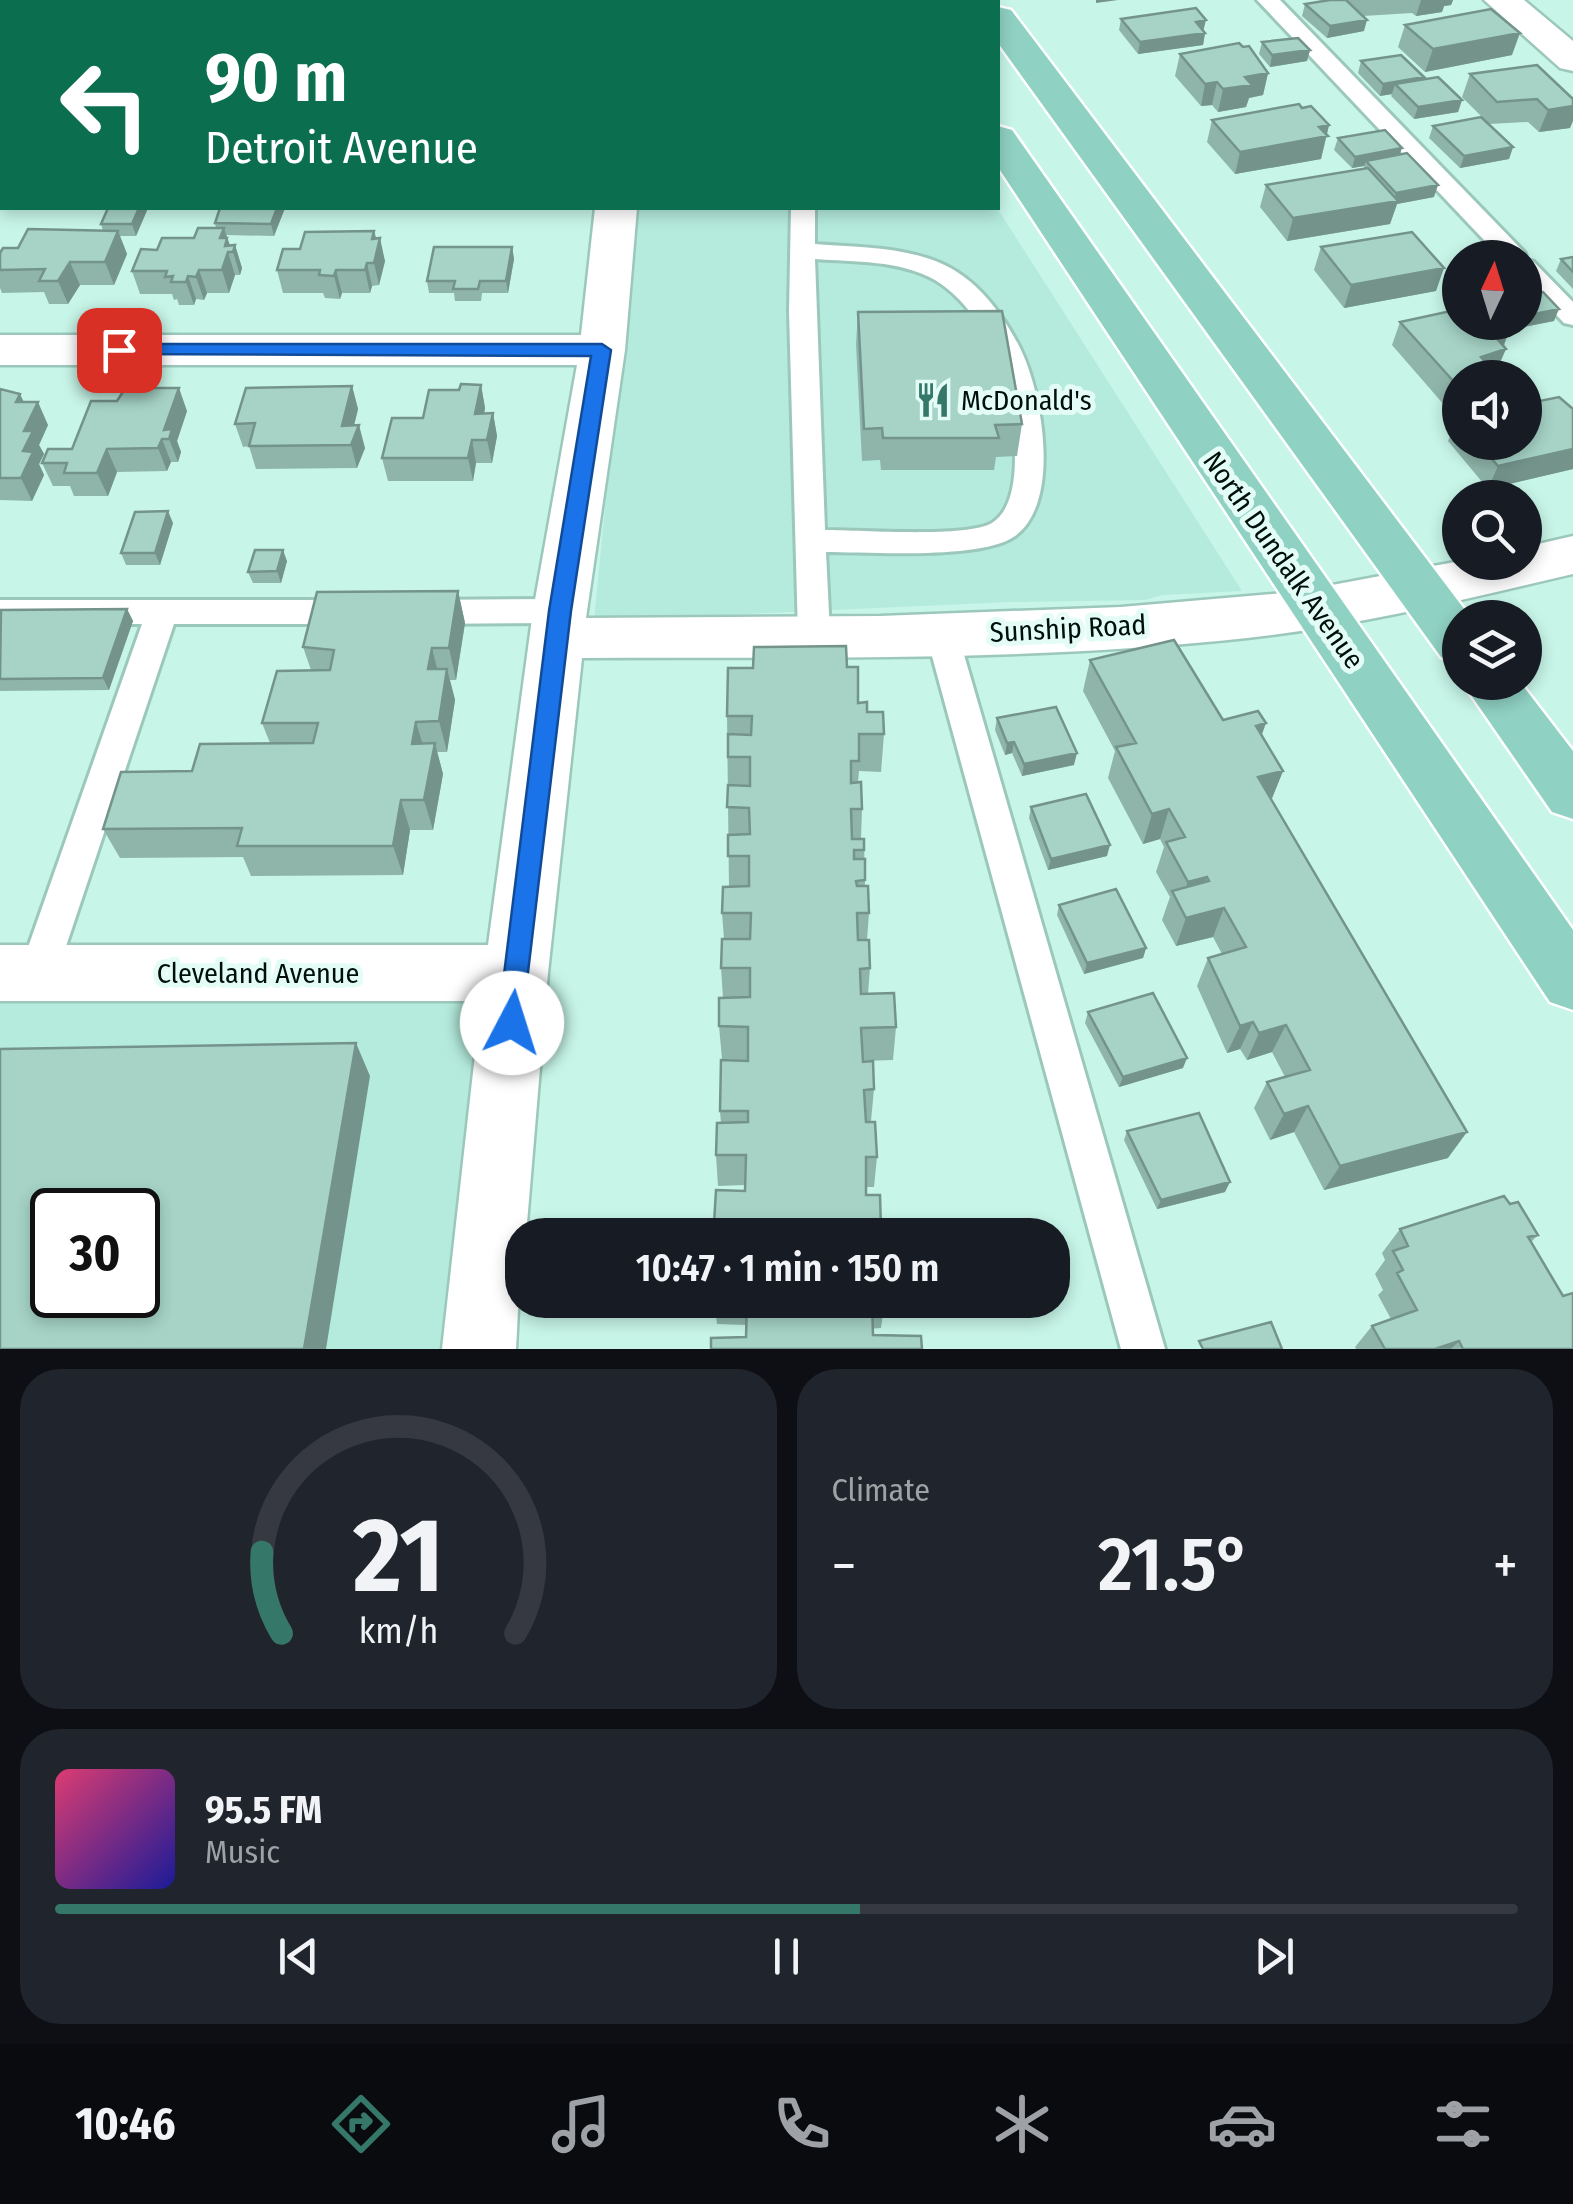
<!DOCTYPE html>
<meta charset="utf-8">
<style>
:root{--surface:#171b24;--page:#20242c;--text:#f1f3f6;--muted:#9ea1a6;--line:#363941;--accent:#357768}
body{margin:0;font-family:"Fira Sans Condensed",sans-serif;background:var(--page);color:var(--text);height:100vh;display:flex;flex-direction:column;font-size:38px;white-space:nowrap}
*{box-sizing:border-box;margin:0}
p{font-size:32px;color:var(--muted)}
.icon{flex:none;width:55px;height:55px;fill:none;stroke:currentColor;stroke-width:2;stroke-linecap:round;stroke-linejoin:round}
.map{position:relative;height:1349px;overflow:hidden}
.drawer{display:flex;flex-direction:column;gap:20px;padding:20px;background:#0d0f14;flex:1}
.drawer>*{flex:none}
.guide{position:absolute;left:0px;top:0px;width:1000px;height:210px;box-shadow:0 5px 15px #0003;background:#0b6e4f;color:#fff;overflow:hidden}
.needle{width:65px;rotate:4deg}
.buttons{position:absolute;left:1442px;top:240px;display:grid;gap:20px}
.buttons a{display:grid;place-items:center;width:100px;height:100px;border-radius:50%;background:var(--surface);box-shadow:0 5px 15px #0003;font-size:50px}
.speed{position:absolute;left:30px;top:1188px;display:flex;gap:20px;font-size:50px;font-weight:700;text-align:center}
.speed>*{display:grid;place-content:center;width:130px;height:130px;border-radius:50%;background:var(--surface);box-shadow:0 5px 15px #0003;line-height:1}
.speed .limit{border:5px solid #111;border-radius:15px;background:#fff;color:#111}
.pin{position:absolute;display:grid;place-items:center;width:85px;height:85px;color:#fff;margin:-42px;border-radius:20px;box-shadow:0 5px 15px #0006}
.me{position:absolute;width:110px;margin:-55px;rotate:5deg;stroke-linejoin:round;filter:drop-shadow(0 0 8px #0008)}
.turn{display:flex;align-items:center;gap:35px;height:210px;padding:0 40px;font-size:45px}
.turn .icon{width:130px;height:130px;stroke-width:2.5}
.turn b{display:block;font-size:70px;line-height:85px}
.big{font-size:75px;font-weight:600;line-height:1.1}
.drawer .tile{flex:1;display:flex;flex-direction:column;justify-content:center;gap:15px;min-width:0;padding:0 35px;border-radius:40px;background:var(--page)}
.drawer .dial{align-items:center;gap:0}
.dial svg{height:260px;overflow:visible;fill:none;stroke:var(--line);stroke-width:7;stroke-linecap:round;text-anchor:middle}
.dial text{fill:var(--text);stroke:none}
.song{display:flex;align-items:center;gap:30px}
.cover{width:120px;height:120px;border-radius:15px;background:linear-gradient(135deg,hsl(340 70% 55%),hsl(240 70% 35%))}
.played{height:10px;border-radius:5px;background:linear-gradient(90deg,var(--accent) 55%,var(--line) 55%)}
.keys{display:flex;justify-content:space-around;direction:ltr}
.heat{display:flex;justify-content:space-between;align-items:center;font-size:55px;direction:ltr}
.drawer .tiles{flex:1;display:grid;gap:20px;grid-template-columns:1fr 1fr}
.tile:last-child{grid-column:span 2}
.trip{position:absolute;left:505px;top:1218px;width:565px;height:100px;border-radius:40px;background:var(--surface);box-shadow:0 5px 15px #0003;font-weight:600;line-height:100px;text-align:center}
.tabs{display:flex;height:160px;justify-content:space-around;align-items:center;background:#090b0e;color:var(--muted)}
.tabs .icon{width:70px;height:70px}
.tabs .selected{color:var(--accent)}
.tabs b{font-size:45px;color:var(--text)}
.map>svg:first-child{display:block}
.built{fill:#b4ebdc;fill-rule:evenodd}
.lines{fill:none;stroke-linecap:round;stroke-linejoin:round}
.service-casing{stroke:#9cc8bc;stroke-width:6}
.minor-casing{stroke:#9cc8bc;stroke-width:5}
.primary-casing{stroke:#fff;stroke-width:5}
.service{fill:#fff;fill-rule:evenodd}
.minor{fill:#fff;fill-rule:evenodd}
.primary{fill:#8fd1c3;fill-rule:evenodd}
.wall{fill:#8fb5aa}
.shaded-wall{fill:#74948b}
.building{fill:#a6d3c6;stroke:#74948b;stroke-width:2.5;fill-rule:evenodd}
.route{fill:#1a73e8;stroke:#114b97;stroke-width:2.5}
.labels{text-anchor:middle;stroke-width:10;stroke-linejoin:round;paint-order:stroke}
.poi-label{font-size:28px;fill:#010f0b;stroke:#e3fdf6;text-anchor:start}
.street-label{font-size:28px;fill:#010f0b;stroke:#e3fdf6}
</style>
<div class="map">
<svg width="1573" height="1349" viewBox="0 0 1573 1349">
<rect width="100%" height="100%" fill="#c7f5e8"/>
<path class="built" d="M634,208H997L1242,591L1162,595L1145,600L1008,602L594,621Z
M481,996L442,1349H0V1001ZM52,1210H138V1295H52Z"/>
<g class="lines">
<defs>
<path id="service" d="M1257,0H1280L1525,253L1527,260L1534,262L1573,302V325L1564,323L1525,282V258H1501Z
M791,208H815V244C861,248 917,246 957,272C984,289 1006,320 1020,348C1042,392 1062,502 1015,536C982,560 869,552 826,552L830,634L825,642L814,646L803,642L798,634L789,311ZM815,259C854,262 900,260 935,280C960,295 981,323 993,349C1010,384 1033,498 992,523C967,538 859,530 825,530Z
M560,599L571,603L576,611L571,619L560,623L419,624L408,620L403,612L408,604L419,600Z
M0,600H355L366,604L371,612L366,620L355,624H174L57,973L51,985L38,990L25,985L19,973L142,624H0Z
M942,622L953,626L958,634L1165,1349H1121L926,634L931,626Z"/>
<path id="minor" d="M1484,0H1524L1573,41V71L1560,68Z
M0,60H2V82H0Z
M595,208H637L625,350L586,618L880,616L1121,607L1295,592L1460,561L1525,562V547L1573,536V574C1465,599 1357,626 1247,638C1026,662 803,657 582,658L548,973L526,1235H522L516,1349H442L481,1001H0V945H488L533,611L577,365H0V335H581Z"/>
<path id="primary" d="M885,0H921L923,2H887Z
M998,7L1011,10L1471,618H1460V663L1441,657L998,43Z
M998,126L1012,130L1573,930V1010L1550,1002L998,167Z
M1462,682H1520L1573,751V819L1552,812Z"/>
</defs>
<use href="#service" class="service-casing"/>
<use href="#minor" class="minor-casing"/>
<use href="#primary" class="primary-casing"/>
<use href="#service" class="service"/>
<use href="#minor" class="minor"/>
<use href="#primary" class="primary"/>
</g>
<path class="wall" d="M130,0H212L210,2H131Z
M234,0H431L430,2H235Z
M1330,0H1453L1451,5L1444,6L1442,12L1416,16L1412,13L1363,16L1364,31L1327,38L1302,16L1305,4Z
M1121,19L1203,31L1205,33L1203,45L1138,54L1119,30Z
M1405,25L1512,55L1425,72L1398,47Z
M1262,42L1310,50L1307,61L1270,67L1259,54Z
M1243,47L1268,73L1263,95L1249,98L1246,107L1218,112L1212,105L1201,106L1175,76L1180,54Z
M1361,61L1424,77L1423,80L1462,100L1458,112L1414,119L1391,96L1392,94L1380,96L1358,73Z
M1537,65L1570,128L1539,132L1528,122L1489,124L1462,97L1470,74Z
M1302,108L1329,125L1321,159L1235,174L1207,142L1212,120Z
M1433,126L1513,147L1509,159L1460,168L1429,138Z
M1338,138L1400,154L1434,197L1397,204L1390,224L1287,241L1260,207L1266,185L1364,168V166L1352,168L1334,150Z
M108,208H148L136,236H120L127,254L114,285H80L68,304H49L44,292L2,293L0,288V253L18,248L103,231L101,224Z
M285,208L274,236L226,235L230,245H235L242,268L240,275H235L229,293H207L204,300L196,299L194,305H179L177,299L174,300L172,294H140L132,271L157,250L194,238L216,228L215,223Z
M374,231L385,261L379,285L372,286L370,293H342L340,299L325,298L323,293H283L277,270Z
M512,247L514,259L508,293H482L481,301H455L454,293H429L427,281Z
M1321,247L1436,291L1344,308L1314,270Z
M1573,257V289L1556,271L1561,259Z
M858,312L1022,424L1017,456L996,457L994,470H881L880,460L862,461L856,344Z
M1554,321L1509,330L1496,372L1460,378V403L1445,406L1392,345L1400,322Z
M138,383L140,388L187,411L177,441L181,452L178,462H171L167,471L117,472L108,496H74L70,486H53L42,463L72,449L117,401Z
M481,385L485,408L484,414L493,413L497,436L492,463H476L473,481H388L382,458L423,418L459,390Z
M352,386L358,409L354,426L365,448L357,468L256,469L249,446L243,447L235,424Z
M0,389L24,402L48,425L39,445L44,454L39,464L44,475L32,501L0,500Z
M1559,397L1573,409V469L1488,489L1448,441L1458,418H1460V442H1525V404Z
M173,523L160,565H126L121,553Z
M287,561L281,583H253L248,572Z
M458,591L465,623L456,680H450L455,700L447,752H437L443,774L433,830H410L403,875L251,876L243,857L120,858L103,829L192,771L270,743L262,723L311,670L303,647Z
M127,609L133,621L109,690L0,691V611Z
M1090,660L1262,736L1283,771L1271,800L1448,1158L1324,1190L1294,1132L1270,1140L1254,1108L1267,1082L1285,1077L1272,1052L1247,1060L1240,1049L1227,1053L1197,986L1208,958L1222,954L1213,937L1176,946L1162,920L1170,897L1156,872L1164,847L1160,839L1143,844L1108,778L1115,751L1083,691Z
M847,667L858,703L867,712L884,734L881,772L859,771L858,782L862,809L861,839H864L865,886L869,913L867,940L870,968L868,994L896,1027L893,1060L863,1061L874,1089L871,1121H866L877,1157L874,1187H866V1195L881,1229V1235H715L714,1224L745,1191V1185L718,1186L716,1155L721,1123L720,1111L748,1061L722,1059L719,1026L723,998L721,968L724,939L722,913L729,887L727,716Z
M997,718L1074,765L1022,776L1012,753L1005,755L995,730Z
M1031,807L1107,856L1048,870L1029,818Z
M1059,905L1146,948L1143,958L1084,974L1057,915Z
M1088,1012L1183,1068L1119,1087L1085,1023Z
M1127,1131L1225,1192L1157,1209L1124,1140Z
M1510,1204L1538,1235L1531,1242L1573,1349H1356L1355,1347L1372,1326L1391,1319L1378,1295L1383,1290L1375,1274L1385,1260L1382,1253L1400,1229Z
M714,1300H885L881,1328L746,1337L747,1325L717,1324Z"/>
<path class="shaded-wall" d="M0,0H11L10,2H2V15L0,19Z
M193,0H212L210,2H194Z
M410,0H431L430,2H410Z
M1096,0H1118L1096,3Z
M1421,0H1453L1451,5L1444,6L1442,12L1416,16Z
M1206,20L1203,32L1196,22Z
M1367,20L1364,31L1327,38L1330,26Z
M1205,33L1203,45L1138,54L1140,42Z
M1520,33L1512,55L1425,72L1433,49Z
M1310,50L1307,61L1270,67L1272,55Z
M1268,73L1263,95L1249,98L1246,107L1218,112L1223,89L1245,77Z
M1424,77L1420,89L1395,84L1392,94L1380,96L1383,84Z
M1217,82L1212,105L1201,106L1205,84Z
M1462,100L1458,112L1414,119L1418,107Z
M1573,106V121L1570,128L1539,132L1548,110Z
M1329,125L1321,159L1235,174L1240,152Z
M1513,147L1509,159L1460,168L1464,156Z
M1402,148L1398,160L1366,161L1364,166L1352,168L1355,157Z
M1438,185L1434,197L1397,204L1390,224L1287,241L1293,218L1393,202L1396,193Z
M139,208H148L136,236L132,224Z
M277,208H285L274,236L271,224Z
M224,228L232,252H228L235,275L229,293L222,270L220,238Z
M118,231L127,254L114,285L105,262Z
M374,231L377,247L380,238L385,261L379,285L374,263L372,239Z
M235,245L242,268L240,275L233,252Z
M512,247L514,259L508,293L506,281Z
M70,262L80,285L68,304L58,281Z
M367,263L372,286L370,293L365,270Z
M1444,268L1436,291L1344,308L1351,285Z
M199,270L207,293L204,300L196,277Z
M336,270L342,293L340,299L334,276Z
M188,276L196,299L194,305L186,282Z
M1559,309L1554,321L1507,330L1510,322H1525V316Z
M1509,331L1501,351L1506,349L1496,372L1480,378H1472L1493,334Z
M1460,382V403L1445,406L1455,383Z
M481,385L485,408L480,437L475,414Z
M352,386L358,409L349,445L342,426Z
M179,388L187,411L177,441L181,452L178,462L169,439L164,430Z
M20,394L31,417L38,402L48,425L39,445L44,454L39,464L44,475L32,501L21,478L23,451L16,402Z
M493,413L497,436L492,463L487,440Z
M359,425L365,448L357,468L351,445Z
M162,439L171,462L167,471L158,448Z
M472,440L476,463L473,481L468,458Z
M107,449L117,472L108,496L97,473Z
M1573,449V469L1488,489L1498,466Z
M168,511L173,523L160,565L155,553Z
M283,550L287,561L281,583L277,571Z
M458,591L465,623L456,680L449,648Z
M127,609L133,621L109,690L103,678Z
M432,648L440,680L428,669Z
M447,669L455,700L447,752L439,721Z
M416,722L425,752L412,744Z
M1266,723L1255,754L1256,726Z
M1014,742L1012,753L1005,755L1007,743Z
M435,743L443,774L433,830L424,800Z
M1077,753L1074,765L1022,776L1024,764Z
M1283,771L1271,801L1258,777Z
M401,800L410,830L403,875L393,846Z
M1169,809L1160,839L1143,844L1152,814Z
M1110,845L1107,856L1048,870L1051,859Z
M1207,877L1196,906L1179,905L1188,882Z
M1224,908L1213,937L1176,946L1186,918Z
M1146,948L1143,958L1084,974L1087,963Z
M1253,1022L1240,1049L1227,1053L1240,1026Z
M1286,1025L1272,1052L1247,1060L1259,1033Z
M356,1043L370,1076L326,1349H304Z
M1187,1058L1183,1068L1119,1087L1123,1077Z
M1308,1106L1294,1132L1270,1140L1284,1114Z
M1467,1132L1448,1158L1324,1190L1340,1166Z
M1230,1182L1225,1192L1157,1209L1161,1200Z
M1459,1341L1451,1349H1435Z"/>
<path class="building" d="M33,0H83L82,2H31Z
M1330,0H1346L1367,20L1330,26L1305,4Z
M1196,8L1206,20L1196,22L1205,33L1140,42L1121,19Z
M1491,9L1520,33L1433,49L1405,25Z
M1298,38L1310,50L1272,55L1262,42Z
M1239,43L1243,47L1249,46L1268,73L1245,77L1252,85L1223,89L1217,82L1205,84L1180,54Z
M1401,55L1424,77L1383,84L1361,61Z
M1537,65L1573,99V106L1548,110L1537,99L1497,102L1470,74Z
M1438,77L1462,100L1418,107L1395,84Z
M1299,104L1302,108L1311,106L1329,125L1319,127L1328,136L1240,152L1212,120Z
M2,110V130H0V114Z
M1481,117L1513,147L1464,156L1433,126Z
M1385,130L1402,148L1355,157L1338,138Z
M1407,153L1438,185L1396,193L1366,161Z
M1368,168L1398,201L1293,218L1266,185Z
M108,208H139L132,224H101Z
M220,208H277L271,224L215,223Z
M198,228H224L220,238H227L225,246L235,245L233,252H228L222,270H199L196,277L188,276L186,282H171L173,276L165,277L167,271H132L141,249L157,250L162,238H194Z
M28,229L118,231L105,262H70L58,281H39L45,269L0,270V253L3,248H18Z
M374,231L372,239L380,238L374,263H367L365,270H336L334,276L319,275L320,270H277L283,249H300L305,232Z
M1412,232L1444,268L1351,285L1321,247Z
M434,247H512L506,281H480L478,289H453L455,281H427Z
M1573,257V272L1561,259Z
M1543,292L1559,309L1525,316V295Z
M1460,309V322H1502L1509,331L1493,334L1506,349L1481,357L1496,374L1481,378H1460V382L1455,383L1400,322Z
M1002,311L1022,424L995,425L999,438H883L882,428L864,429L858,312Z
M138,383L139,388H179L164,430L172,429L169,439H162L158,448L107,449L97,473H64L67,463H42L48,449H72L91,401H117L128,384Z
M461,384L481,385L475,414L493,413L487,440H472L468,458H382L392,418H423L429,390H459Z
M352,386L342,426L359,425L351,445L249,446L255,423L235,424L246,388Z
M0,389L20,394L16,402H38L24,431H33L23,451L33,452L21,478H0Z
M1559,397L1573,409V449L1498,466L1478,442H1525V404Z
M168,511L155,553H121L135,512Z
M255,550H283L277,571L248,572Z
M458,591L449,648H432L428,669H447L439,721L416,722L412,744L435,743L424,800H401L393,846H237L242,828L103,829L121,772L192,771L200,744L313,743L318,723H262L277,671L330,670L334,650L303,647L317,592Z
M127,609L103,678L0,679L1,610Z
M1174,640L1223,720L1258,711L1266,723L1256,726L1283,771L1258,777L1467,1132L1340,1166L1308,1106L1284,1114L1267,1082L1310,1070L1286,1025L1259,1033L1253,1022L1240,1026L1208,958L1246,947L1224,908L1186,918L1172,891L1209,881L1207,877L1188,882L1166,842L1185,837L1169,809L1152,814L1116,747L1136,743L1090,660Z
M846,646L847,667H858V703L867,702V712H883L884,734H859V761H851V783L861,782L862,809H851L852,839H864V850H854V859H865V880L856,881L857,886H868L869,913H857L858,940H869L870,968L860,969L861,994L894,993L896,1027L861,1028L863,1062L873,1061L874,1089L864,1090L866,1122H875L877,1157H866V1195H880L881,1229L870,1230V1235H745L746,1224H714L716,1190L745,1191L746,1155H716L717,1123L748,1122V1111H720L721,1060L748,1061V1027L719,1026V998L750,997V968H721L722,939H750L751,913H722L723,887L749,886V856H728V835L750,834L749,808L727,807L728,785L750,786V757H728V734L751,735L752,716H727L728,668H753L754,647Z
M1056,707L1077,753L1024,764L1014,742L1007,743L997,718Z
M1086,794L1110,845L1051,859L1031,807Z
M1116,889L1146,948L1087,963L1059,905Z
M1153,993L1187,1058L1123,1077L1088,1012Z
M356,1043L304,1349H0V1049ZM52,1210H138V1295H52Z
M1199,1113L1230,1182L1161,1200L1127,1131Z
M1504,1196L1510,1204L1518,1202L1538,1235L1528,1237L1563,1296L1573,1293V1349H1463L1459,1341L1435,1349H1385L1372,1326L1417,1310L1397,1273L1403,1270L1393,1251L1408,1246L1400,1229Z
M747,1300H885V1302H872L873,1335L921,1336L922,1349H711V1338L746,1337Z
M1271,1322L1282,1349H1203L1199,1341Z"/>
<path class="route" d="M119,344H602L611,350L571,611L521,1031L512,1035L502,1031L498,1023L549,611L591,356L113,354V345Z"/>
<defs>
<symbol id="restaurant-bare" viewBox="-9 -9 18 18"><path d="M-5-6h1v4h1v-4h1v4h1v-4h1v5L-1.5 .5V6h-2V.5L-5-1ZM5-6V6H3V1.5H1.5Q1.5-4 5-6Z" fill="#357768" stroke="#e3fdf6" stroke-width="2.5" paint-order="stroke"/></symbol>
</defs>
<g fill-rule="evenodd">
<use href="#restaurant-bare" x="908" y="375" width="50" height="50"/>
</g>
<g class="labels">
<g class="poi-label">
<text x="961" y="410">McDonald's</text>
</g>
<g class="street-label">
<text transform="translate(1284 560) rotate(55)" y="10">North Dundalk Avenue</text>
<text transform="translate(1068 628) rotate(-3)" y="10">Sunship Road</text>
<text x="258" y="983">Cleveland Avenue</text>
</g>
</g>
</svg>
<div class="buttons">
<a><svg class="needle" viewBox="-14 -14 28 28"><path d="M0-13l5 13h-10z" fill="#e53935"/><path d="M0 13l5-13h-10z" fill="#9ea1a6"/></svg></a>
<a><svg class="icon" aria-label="sound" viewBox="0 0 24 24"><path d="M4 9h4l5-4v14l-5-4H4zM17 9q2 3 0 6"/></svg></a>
<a><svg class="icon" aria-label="search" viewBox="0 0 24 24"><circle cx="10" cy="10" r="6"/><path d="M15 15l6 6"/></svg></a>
<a><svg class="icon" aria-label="layers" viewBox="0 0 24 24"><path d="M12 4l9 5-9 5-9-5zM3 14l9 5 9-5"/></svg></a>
</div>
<div class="speed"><div class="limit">30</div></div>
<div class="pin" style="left:119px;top:350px;background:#d93025"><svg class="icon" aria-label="arrive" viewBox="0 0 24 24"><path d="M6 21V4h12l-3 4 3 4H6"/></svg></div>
<svg class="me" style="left:512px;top:1023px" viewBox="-20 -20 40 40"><circle r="19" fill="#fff"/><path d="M0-13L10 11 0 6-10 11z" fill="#1a73e8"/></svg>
<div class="trip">10:47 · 1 min · 150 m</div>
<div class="guide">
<div class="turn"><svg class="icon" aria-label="left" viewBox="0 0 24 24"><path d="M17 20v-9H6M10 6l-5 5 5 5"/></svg><div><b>90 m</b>Detroit Avenue</div></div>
</div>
</div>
<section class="drawer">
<div class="tiles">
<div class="tile dial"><svg viewBox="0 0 100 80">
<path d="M14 69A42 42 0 1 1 86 69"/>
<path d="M14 69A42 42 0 0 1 8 44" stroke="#357768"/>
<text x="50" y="56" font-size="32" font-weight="700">21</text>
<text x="50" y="72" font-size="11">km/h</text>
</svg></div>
<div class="tile"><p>Climate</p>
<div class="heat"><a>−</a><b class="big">21.5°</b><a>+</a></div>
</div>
<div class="tile">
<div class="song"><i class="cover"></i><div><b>95.5 FM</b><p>Music</p></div></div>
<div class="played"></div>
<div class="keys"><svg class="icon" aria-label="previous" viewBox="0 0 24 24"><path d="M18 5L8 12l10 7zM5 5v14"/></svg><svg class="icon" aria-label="pause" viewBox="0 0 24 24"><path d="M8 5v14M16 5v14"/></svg><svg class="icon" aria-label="next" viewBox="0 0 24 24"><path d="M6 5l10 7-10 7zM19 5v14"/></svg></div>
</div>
</div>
</section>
<nav class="tabs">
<b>10:46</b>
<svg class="icon selected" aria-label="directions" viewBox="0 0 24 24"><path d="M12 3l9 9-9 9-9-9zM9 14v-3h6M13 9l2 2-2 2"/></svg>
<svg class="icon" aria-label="music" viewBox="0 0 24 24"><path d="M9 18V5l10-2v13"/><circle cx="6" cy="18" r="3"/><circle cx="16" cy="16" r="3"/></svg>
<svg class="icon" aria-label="phone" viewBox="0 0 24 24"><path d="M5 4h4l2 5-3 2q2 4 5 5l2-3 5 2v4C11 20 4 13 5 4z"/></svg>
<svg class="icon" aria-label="climate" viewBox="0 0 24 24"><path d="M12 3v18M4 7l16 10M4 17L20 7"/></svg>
<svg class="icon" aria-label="car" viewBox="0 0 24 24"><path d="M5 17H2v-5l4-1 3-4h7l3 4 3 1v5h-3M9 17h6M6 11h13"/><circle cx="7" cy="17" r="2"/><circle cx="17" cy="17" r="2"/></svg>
<svg class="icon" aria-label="filters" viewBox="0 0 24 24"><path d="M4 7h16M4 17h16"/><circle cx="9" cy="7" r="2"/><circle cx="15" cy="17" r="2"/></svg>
</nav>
